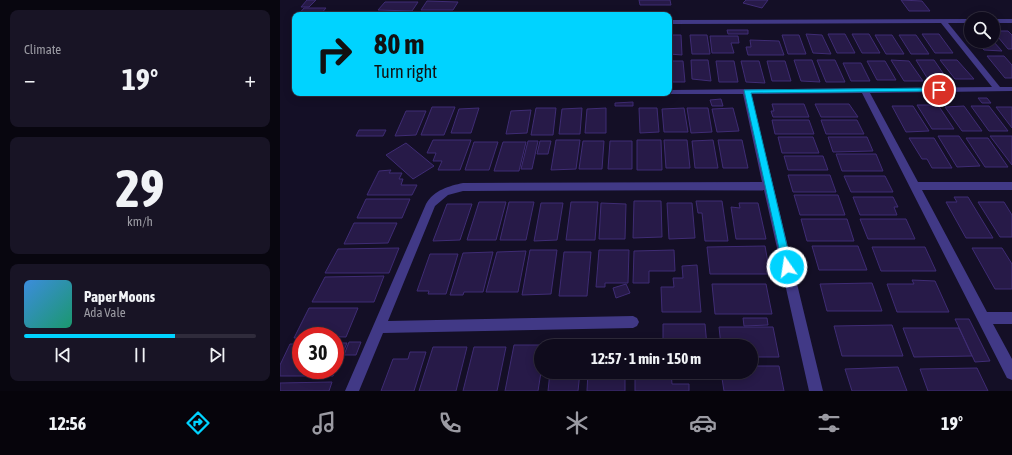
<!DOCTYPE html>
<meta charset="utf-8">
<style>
:root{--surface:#0f0b1c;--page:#181425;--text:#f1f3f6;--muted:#9b9ba3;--line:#2f2b3b;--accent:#00d3ff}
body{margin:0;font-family:"Asap Condensed",sans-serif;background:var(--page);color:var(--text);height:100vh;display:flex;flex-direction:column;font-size:15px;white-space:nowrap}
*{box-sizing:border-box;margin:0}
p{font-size:13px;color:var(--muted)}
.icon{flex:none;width:22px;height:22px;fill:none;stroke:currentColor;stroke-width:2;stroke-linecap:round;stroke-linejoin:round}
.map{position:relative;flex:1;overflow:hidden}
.panel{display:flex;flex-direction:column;gap:10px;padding:10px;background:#08060f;width:280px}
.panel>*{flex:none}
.banner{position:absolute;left:12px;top:12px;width:380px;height:84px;border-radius:8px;box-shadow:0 2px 10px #0003,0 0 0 1px var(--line);background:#00d3ff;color:#111;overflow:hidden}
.tools{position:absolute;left:684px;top:12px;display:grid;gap:8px}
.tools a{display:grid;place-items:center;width:36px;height:36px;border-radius:50%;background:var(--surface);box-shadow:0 2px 10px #0003,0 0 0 1px var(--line);font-size:20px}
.speed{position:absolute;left:12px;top:327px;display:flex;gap:8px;font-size:20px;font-weight:700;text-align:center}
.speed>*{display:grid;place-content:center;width:52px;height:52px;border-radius:50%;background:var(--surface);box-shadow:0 2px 10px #0003,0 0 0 1px var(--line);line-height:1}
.speed .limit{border:6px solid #d22;background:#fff;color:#111}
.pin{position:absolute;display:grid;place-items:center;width:34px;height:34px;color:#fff;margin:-17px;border:2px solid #fff;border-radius:50%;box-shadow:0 1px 4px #0007}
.me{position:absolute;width:44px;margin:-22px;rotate:347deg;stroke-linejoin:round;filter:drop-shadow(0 0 3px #0008)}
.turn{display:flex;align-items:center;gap:14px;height:84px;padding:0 16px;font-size:18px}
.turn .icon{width:52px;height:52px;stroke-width:2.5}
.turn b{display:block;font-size:28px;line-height:34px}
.big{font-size:30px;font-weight:700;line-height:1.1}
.panel .widget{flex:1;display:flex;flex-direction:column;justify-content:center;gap:6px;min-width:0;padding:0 14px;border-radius:8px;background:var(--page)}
.panel .dial{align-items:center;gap:0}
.dial b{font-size:52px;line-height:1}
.song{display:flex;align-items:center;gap:12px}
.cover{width:48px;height:48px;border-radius:6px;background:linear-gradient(135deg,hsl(210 70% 55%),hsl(160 70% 35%))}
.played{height:4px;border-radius:2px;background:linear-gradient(90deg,var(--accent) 65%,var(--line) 65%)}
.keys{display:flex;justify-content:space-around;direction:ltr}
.heat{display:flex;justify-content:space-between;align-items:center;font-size:22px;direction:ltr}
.trip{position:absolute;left:254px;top:339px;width:224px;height:40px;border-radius:20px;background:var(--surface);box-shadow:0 2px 10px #0003,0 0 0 1px var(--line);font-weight:700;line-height:40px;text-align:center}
.tab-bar{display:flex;height:64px;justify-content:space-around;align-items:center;background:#06040b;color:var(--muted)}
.tab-bar .icon{width:28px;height:28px}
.tab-bar .active{color:var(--accent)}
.tab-bar b{font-size:18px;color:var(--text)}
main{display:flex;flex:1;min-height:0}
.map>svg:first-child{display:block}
.building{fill:#271a48;stroke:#3f2c74}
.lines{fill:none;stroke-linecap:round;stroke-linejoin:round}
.minor{fill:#413986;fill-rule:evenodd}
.route{fill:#00d3ff;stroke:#0089a6}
</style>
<main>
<section class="panel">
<div class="widget"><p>Climate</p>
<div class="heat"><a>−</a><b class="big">19°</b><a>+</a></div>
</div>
<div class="widget dial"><b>29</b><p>km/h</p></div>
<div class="widget">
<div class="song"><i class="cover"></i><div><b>Paper Moons</b><p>Ada Vale</p></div></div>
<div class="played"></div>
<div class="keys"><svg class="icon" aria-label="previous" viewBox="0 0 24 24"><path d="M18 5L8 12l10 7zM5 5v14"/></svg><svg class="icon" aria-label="pause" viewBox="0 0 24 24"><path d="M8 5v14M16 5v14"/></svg><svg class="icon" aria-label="next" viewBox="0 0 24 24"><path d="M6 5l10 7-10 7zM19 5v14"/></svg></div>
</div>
</section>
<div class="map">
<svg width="732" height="391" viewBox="0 0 732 391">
<rect width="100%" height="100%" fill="#140f26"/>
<path class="building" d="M27,0H36L29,7H21Z
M359,0H390L391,5H360Z
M466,0H488L482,8L463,3Z
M621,0L642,1L650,11H629Z
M147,1L178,2L173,10H141Z
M105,2H138L132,11L98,10Z
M24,8H46L40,15H18Z
M447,30H468V34H448Z
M713,31H728L732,35V49H728Z
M526,34L542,35L551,54L533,53Z
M548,34H565L575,53H557Z
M572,34H589L600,53H582Z
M642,34H659L673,53H655Z
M389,35H401L402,55L389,54Z
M410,35H427L430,54H412Z
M502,35H519L526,54H508Z
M595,35H612L624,54H606Z
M619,35H636L649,54H631Z
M430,36H458L459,43H451L454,53H432Z
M470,40L499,41L504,55H468L466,47H471Z
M696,41H713L722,51L704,50Z
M707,56H724L732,65V78H725Z
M411,60H428L431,81L412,79Z
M514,60H532L540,82L521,81Z
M537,60H555L565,82H546Z
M611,60L629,61L643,81H624Z
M636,60H654L667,79L649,81Z
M660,60H677L694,79H675Z
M389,61H403L405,82H389Z
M436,61H454L458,82H439Z
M461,61H479L485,83L466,82Z
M487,61H505L511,81H492Z
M587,61H605L616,80H597Z
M563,63H581L590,81H571Z
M698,98H707L711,103H702Z
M441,99L443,106H432L430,100Z
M353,102V106H335V103Z
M492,104H524L529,117H493L491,111H494Z
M535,104H569L578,117H541Z
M637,105H658L674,129H652Z
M612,106H633L649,131L626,132Z
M684,106L702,131H682L665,107Z
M691,106H709L728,131H709Z
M152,107H175L164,135H141Z
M716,107H732V128Z
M199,108L191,133H171L179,109Z
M256,108H276L273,135H251Z
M302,108L300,134H279L282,109Z
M326,108V133H305L307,109Z
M359,108H377L379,132L360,133Z
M404,108L408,132H384L382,109Z
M407,108H428L432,132L411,133Z
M453,108L459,131L437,132L432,109Z
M251,110L247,133L226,134L231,111Z
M126,111H146L136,135L115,136Z
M492,120H529L534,134H495Z
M541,120H577L584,134H546Z
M79,130H106L103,136H76Z
M658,136H679L700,166L677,167Z
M710,136H732V165Z
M498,137H533L539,153H502Z
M548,137H587L593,151L553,152Z
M629,138H654L672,168H652L647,159H642Z
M686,138H708L728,167H705Z
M153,140H191L180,170H158L162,161H153L156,153H147Z
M276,140H300L296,169L271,170Z
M357,140H381L382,170H357Z
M384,140H407L410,168H386Z
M433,140L438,168H415L412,141Z
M438,140H462L468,168H443Z
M248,141H258L252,169H241Z
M260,141H271L268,154H257Z
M303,141H324L322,169H299Z
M330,141H352V169H328Z
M194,142H218L209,170H185Z
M223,142H246L239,171H214Z
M126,143L154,166L133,179L106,155Z
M556,154H596L603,171H562Z
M504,156H543L548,170H508Z
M111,170L109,173H122L119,179H123L121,185H137L132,195H87L99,171Z
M508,175H550L556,192H513Z
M564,176H605L613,192H571Z
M514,195H558L565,215H520Z
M573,197H613L618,207H614L617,215H580Z
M674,197H688L713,238H686L666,202H677Z
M86,199H130L122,218H77Z
M354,201H381L382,237L353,238Z
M416,201H442L448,241H425L422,213H418Z
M199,202H226L216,240H187Z
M229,202H254L246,240H220Z
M291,202H318L315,240H286Z
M698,202H724L732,215V237H720Z
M261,203H283L277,240L254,241Z
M321,203L346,204L345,239H319Z
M387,203H412L415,238L389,239Z
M459,203H478L486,239H456L451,207L460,208Z
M167,204H192L180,240L153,241Z
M521,219H567L574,241H527Z
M580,219H626L635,239H588Z
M74,223H117L108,243L64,244Z
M485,246L490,274H430L427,247Z
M532,246H578L587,270H539Z
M592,247H645L656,271H601Z
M119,248L109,273H45L58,249Z
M692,248H722L732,264V289H715Z
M250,250H277L271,294L242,295Z
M319,250H349L348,283H325V287H316Z
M394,250L395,271H369V283H353L354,251Z
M246,251L238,292H206L217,252Z
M213,252L203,292H184L183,295H170L183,253Z
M284,252H311L307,296H279Z
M150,254H178L166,294H148L149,291H137Z
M417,265L421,312H382L381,287H394L393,278H403L402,266Z
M104,276L94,302H32L45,277Z
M632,280L655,281L669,312H617L607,284H634Z
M592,283L602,311H547L540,284Z
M346,284L350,293L336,298L333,288Z
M432,284H486L492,314H435Z
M29,308H78L66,337L21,336V338H14Z
M463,318H487L488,325L464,326Z
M675,319H689L710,361L695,362Z
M383,324H425L427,346H383Z
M612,325L623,356H562L554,326Z
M439,327H493L499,357H471V346H441Z
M623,328H679L692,356L634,357Z
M69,342H81L76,355H64Z
M55,343H67L53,376H0V365L10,344H21V370H55Z
M234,345H265L261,346V372L258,391H225Z
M153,347H187L176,391H139Z
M194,347H226L217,391H183Z
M130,352H146L134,391H101L113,359H128Z
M471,366H499L504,391H444L441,372H471Z
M618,367L627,391H572L565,369Z
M697,368L708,391H648L640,369Z
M270,372H300L298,391H268Z
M308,372H345V391H307Z
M355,372H391L392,384H409V391H355Z
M399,372H430V375H399Z
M52,382L49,391H0V383Z"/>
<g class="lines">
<path class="minor" d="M691,19V23H668L720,87H732V91L590,93L638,182H732V190H642L707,312H732V324H713L732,359V380L727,378L582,93L471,94L543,391H529L484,190L183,191L168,195L155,206L108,321L353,316L357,318L359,322L357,326L353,328L103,333L79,391H65L146,204C154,190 169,186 183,183L482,182L463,94H386L389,93V90L712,87L661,23L389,24V20Z
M713,19H732V23H713Z
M164,93H178C175,97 167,97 164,93Z"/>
</g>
<path class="route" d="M659,88L662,90L661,91L471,93L512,267L511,271H504L464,90Z"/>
</svg>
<div class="tools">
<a><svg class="icon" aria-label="search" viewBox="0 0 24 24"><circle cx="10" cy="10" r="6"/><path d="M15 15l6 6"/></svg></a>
</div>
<div class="speed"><div class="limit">30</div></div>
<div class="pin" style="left:659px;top:90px;background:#d93025"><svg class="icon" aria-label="arrive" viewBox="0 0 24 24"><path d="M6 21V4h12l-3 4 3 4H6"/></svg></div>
<svg class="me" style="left:507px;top:267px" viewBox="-20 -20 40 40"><circle r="17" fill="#00d3ff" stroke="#fff" stroke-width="3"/><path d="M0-11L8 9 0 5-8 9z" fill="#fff"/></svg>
<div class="trip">12:57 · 1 min · 150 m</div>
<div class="banner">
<div class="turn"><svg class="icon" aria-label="right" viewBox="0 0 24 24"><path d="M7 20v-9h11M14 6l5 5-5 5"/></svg><div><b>80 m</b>Turn right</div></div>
</div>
</div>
</main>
<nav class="tab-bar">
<b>12:56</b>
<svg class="icon active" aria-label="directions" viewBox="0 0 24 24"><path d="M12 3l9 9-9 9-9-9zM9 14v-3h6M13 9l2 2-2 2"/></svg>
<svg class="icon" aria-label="music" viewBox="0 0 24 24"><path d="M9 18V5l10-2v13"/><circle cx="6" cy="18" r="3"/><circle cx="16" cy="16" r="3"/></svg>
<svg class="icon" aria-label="phone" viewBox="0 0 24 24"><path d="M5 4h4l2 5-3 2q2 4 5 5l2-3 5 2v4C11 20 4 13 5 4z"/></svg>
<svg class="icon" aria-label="climate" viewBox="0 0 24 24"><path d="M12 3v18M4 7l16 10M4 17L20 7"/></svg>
<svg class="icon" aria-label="car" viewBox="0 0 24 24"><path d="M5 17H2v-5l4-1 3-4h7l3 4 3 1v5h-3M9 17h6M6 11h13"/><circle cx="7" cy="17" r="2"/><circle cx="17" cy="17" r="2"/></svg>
<svg class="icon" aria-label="filters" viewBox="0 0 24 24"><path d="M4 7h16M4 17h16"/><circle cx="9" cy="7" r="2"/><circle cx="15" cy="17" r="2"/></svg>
<b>19°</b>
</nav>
